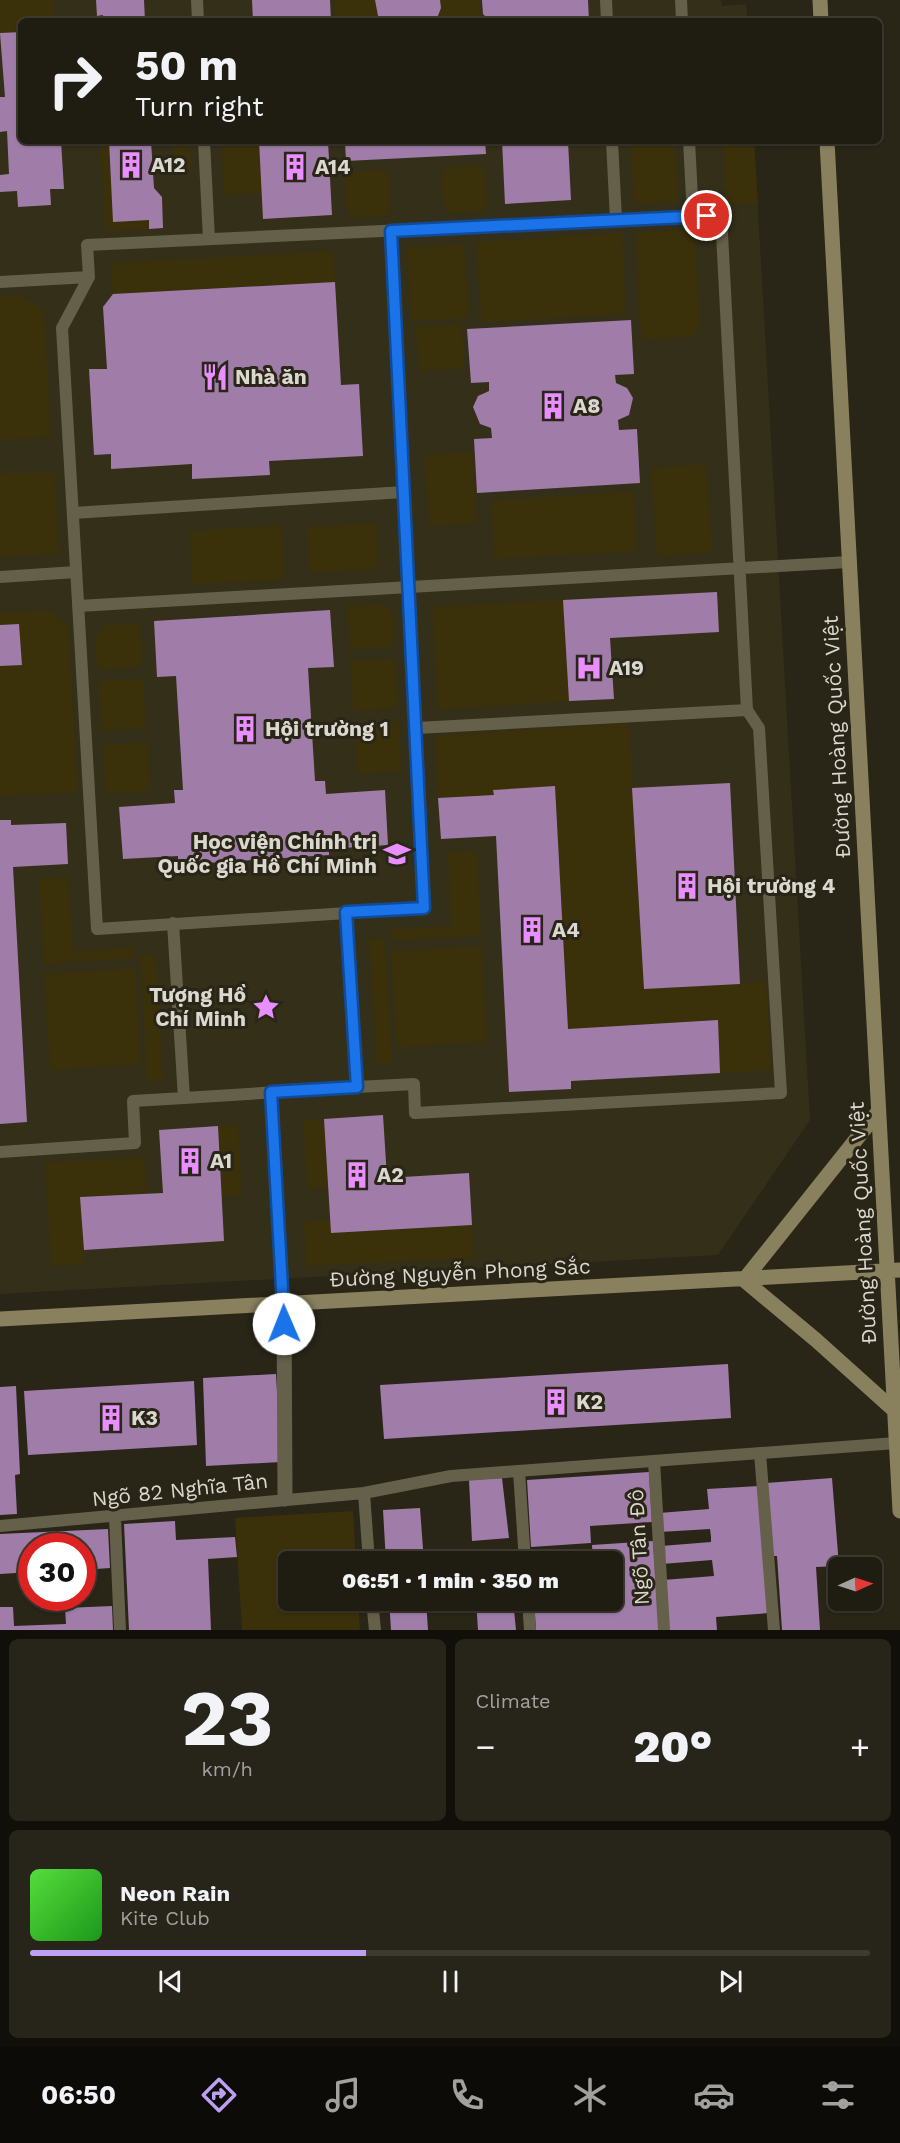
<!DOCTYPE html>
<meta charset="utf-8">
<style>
:root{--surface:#1f1c11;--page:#27251a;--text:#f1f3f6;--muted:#a1a19f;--line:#3c3a31;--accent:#bca0f2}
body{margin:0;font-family:"Work Sans",sans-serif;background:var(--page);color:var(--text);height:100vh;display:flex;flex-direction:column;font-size:22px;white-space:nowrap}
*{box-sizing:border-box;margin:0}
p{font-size:20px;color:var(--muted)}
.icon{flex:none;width:33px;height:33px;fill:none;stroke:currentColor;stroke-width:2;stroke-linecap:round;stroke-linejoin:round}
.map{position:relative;height:1630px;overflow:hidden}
.side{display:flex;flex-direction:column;gap:9px;padding:9px;background:#110f09;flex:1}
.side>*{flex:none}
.top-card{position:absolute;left:18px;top:18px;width:864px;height:126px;border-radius:9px;box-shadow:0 2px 4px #0004,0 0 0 2px var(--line);background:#1f1c11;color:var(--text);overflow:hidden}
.needle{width:39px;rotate:87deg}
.controls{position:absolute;left:828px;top:1557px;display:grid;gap:12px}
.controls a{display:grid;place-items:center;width:54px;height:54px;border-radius:9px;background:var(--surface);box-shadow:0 2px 4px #0004,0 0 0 2px var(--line);font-size:30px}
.speed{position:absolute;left:18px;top:1533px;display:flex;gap:12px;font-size:30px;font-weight:700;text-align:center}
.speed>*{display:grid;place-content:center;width:78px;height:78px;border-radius:50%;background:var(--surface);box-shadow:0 2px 4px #0004,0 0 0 2px var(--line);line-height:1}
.speed .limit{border:9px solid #d22;background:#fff;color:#111}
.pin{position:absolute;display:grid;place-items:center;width:51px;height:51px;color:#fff;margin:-26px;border:3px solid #fff;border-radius:50%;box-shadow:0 2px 6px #0007}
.me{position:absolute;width:66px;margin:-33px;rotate:359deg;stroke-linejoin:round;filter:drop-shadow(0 0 4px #0008)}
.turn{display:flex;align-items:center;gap:21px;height:126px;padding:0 18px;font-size:27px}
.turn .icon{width:78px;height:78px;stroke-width:2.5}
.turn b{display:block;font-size:42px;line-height:51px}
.big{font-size:45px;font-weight:800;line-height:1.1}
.side .widget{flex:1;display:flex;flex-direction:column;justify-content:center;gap:9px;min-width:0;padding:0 21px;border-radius:9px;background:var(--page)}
.side .dial{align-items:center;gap:0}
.dial b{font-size:78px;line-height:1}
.song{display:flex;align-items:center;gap:18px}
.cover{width:72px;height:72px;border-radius:9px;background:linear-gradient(135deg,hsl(110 70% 55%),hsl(120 70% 35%))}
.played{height:6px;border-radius:3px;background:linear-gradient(90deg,var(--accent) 40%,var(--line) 40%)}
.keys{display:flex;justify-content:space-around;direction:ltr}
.heat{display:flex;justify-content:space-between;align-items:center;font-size:33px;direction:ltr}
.side .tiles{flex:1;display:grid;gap:9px;grid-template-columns:1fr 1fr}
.widget:last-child{grid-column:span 2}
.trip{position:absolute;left:278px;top:1551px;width:345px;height:60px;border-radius:9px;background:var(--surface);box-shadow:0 2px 4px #0004,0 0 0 2px var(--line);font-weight:800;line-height:60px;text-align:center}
.tabs{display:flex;height:96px;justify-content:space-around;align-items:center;background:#0c0b07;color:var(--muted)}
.tabs .icon{width:42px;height:42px}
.tabs .selected{color:var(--accent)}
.tabs b{font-size:27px;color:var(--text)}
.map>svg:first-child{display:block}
.built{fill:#342f19}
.green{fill:#3a310a}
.building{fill:#9f7da8}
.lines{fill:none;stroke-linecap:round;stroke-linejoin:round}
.service{stroke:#65604a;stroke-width:12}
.minor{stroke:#65604a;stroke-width:15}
.secondary{stroke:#89815e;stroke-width:15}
.route-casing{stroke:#114b97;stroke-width:15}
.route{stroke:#1a73e8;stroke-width:10}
.labels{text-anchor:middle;stroke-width:6;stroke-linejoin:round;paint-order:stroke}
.poi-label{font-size:21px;font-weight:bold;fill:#dad8cf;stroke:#292517;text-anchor:start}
.street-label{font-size:21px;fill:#dad8cf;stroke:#292517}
</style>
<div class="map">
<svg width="900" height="1630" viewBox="0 0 900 1630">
<rect width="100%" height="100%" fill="#292517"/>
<path class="built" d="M0,0H721L722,6L746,4L748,21H21V141H754L810,1120L718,1255L0,1294Z"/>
<path class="green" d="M0,0H53L55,21H21V32L0,33Z
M334,0H375L379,21H335Z
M440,0H479L480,21H436L441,8Z
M100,141H109L113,222L149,220V229L105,231Z
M173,141H190L191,170H174Z
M221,141H259L262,193L224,195Z
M630,141H675L678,202L634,204Z
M723,141H754L758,203L726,204Z
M480,165L485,170L487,205L482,211L448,213C441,203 439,176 446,167Z
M383,170L389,175L390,211L386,216L352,218C345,209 343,181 349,172Z
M694,229L700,326L693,336L641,340L635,233Z
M622,233L626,314L481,322L476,242Z
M464,244L469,318L411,321L407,247Z
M334,251L335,282L113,294L111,263Z
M21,295L44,311L51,436L0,440V296Z
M462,324L464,368L419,371L416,327Z
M472,451L477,523L430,526L424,455Z
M706,464L712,552L657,556L651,468Z
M54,472L59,554L0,557V474Z
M634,492L637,551L494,559L491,500Z
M376,523L379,569L309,573L307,527Z
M282,525L285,579L192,584L190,531Z
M563,600L569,701L438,710L432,607Z
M383,604L393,615L394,647L350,649L347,606Z
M51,610L68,626L78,792L0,796V666L22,664L19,624L0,625V613Z
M140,624L142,667L97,670L95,638L104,625Z
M395,659L398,708L353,710L350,661Z
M143,679L146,728L102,731L98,681Z
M399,722L401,771L357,774L354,725Z
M629,723L644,989L766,982L771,1070L720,1073L717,1020L568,1029L555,787L494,790V795L438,798L435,736Z
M147,742L150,791L106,794L103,745Z
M477,851L481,936L392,940L391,930L451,926L448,852Z
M68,877L73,951L133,948V958L44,964L39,879Z
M385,938L392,1064L377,1065L369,939Z
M482,946L487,1042L397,1047L391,951Z
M140,955H156L163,1080L147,1081Z
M135,969L141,1064L50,1070L44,974Z
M324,1119L328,1188L307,1189L303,1120Z
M238,1125L242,1195L222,1196L218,1126Z
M145,1157L147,1193L81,1197L84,1264L51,1266L45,1163Z
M331,1219L332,1233L472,1225L474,1258L306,1266L304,1221Z
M353,1511L356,1561L288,1562V1600L358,1601L360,1630H242L235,1518Z"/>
<path class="building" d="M96,0H144L145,21H103V15L97,16Z
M252,0H330L331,21H253Z
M375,0H440L441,8L436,21H379Z
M482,0H588L589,21H496V18L488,19L483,14Z
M21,32V141H61L64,189H50L51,205L18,207L17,191L0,192V175L9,174L7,131L0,132V97H5L0,33Z
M109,141H151L154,188L162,197L163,228L149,229V220L113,222Z
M259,141H328L332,215L263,219Z
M345,141H485L486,154L346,161Z
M502,141H568L571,200L505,204Z
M335,282L341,385L359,384L363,456L269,461L270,475L192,479V464L111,469V454L94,455L89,369H107L103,307L113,294Z
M631,320L634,374L615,375L616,383L627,388L633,398L629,415L618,420L619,430L637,429L640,483L477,493L474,439L492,438L491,428L480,424L473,407L478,396L489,391V382L471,383L467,329Z
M717,592L719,632L610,638L614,699L569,701L563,600Z
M330,610L334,667L308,668L315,781H325L326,794L385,790L388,845L329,849V855L178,865V856L123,859L119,807L175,803L174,790H183L176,676L157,677L154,621Z
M19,624L22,665L0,666V625Z
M730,783L740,984L644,989L632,788Z
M555,786L568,1029L718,1020L720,1073L571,1081V1089L509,1092L496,836L441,839L438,798L494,795L493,790Z
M0,820H11V825L66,823L68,864L13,867L27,1122L0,1124Z
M383,1115L387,1178L469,1173L472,1225L331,1233L324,1119Z
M218,1126L224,1241L84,1250L80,1197L163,1193L159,1130Z
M728,1364L731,1418L384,1439L380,1385Z
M276,1374L281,1462L206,1466L203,1378Z
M194,1381L197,1445L28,1455L24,1391Z
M16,1386L20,1474L15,1475L17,1514L0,1515V1387Z
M649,1472L652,1522L590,1526L591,1543L531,1547L527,1480Z
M502,1478L509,1538L472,1541L469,1480Z
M832,1478L839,1566L816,1567L820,1630H782L777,1556H771L766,1483Z
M759,1486L769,1613L716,1617L717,1630H667L663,1580L714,1576L712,1560L662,1564L661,1546L711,1542V1537L710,1529L660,1532L659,1513L709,1509L707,1489Z
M420,1508L424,1562H386L383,1510Z
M175,1521L176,1540L235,1537L237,1557L208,1559L211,1630H129L124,1524Z
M108,1529L110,1568L82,1570V1546H32V1572L0,1574V1534Z
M653,1541L659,1630H536L534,1601L612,1600V1562H593L592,1545Z
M511,1553L512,1562H474L473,1556Z
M389,1600H426L428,1630H391Z
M476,1600H513L516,1630H478Z
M112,1606L113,1630H0V1607H13L14,1626L66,1624L65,1608Z"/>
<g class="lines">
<path class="service" d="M197,0L198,21
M606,0L607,21
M681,0L682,21
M204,141L209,239
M612,141L616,220
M689,141L693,216
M0,282L89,277
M73,513L404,492
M0,577L76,572
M78,606L849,562
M416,728L747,710
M173,923L184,1098L357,1087L346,912
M357,1087L414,1084L415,1113L781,1093L759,728L747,710L721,215L87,245L89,277L62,328L97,929L425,908L391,231
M271,1092L284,1303
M0,1152L135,1143L133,1101L184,1098
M760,1453L774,1630
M654,1461L664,1630
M519,1471L525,1562
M364,1493L369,1562
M115,1518L120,1630
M0,1526L364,1493L451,1476L896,1443
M372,1600L375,1630
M528,1600L530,1630"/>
<path class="minor" d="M284,1303L285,1499"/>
<path class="secondary" d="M820,0L821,21
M827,141L900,1511
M744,1280L878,1112
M744,1280L816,1340L895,1411
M0,1319L900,1270"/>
</g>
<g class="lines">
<defs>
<path id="route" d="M284,1324L271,1092L357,1087L346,912L424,908L391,231L707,216"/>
</defs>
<use href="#route" class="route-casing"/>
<use href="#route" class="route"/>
</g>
<defs>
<symbol id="building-bare" viewBox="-9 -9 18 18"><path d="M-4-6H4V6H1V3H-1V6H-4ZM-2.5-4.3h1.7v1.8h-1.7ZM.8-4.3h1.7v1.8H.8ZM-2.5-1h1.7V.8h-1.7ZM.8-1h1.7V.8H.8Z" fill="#e88eff" stroke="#292517" stroke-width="2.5" paint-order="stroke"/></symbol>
<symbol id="restaurant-bare" viewBox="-9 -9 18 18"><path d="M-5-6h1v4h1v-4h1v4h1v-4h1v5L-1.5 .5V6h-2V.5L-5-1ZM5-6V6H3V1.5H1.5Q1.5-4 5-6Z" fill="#e88eff" stroke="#292517" stroke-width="2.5" paint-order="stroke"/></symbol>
<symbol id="hospital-bare" viewBox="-9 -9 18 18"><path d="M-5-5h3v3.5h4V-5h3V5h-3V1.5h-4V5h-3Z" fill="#e88eff" stroke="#292517" stroke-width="2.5" paint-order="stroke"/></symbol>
<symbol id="university-bare" viewBox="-9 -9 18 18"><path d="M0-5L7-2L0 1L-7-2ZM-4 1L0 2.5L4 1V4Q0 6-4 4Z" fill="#e88eff" stroke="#292517" stroke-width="2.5" paint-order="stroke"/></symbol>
<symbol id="sight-bare" viewBox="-9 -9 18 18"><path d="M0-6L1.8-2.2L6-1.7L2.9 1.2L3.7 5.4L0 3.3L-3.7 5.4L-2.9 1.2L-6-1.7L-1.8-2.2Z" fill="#e88eff" stroke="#292517" stroke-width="2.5" paint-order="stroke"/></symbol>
</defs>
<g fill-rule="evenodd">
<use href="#building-bare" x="112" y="146" width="38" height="38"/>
<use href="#building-bare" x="276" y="148" width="38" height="38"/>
<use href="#restaurant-bare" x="196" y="358" width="38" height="38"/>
<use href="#building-bare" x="534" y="387" width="38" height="38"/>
<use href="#hospital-bare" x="570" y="649" width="38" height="38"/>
<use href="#building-bare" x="226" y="710" width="38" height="38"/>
<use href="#university-bare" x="378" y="835" width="38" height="38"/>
<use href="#building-bare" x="668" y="867" width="38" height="38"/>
<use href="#building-bare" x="513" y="911" width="38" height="38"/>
<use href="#sight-bare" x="247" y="988" width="38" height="38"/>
<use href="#building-bare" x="171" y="1142" width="38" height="38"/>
<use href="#building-bare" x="338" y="1156" width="38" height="38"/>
<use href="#building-bare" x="537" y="1383" width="38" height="38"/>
<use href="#building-bare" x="92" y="1399" width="38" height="38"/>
</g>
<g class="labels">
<g class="poi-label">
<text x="151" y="172">A12</text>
<text x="315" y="174">A14</text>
<text x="235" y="384">Nhà ăn</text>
<text x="573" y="413">A8</text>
<text x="609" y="675">A19</text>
<text x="265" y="736">Hội trường 1</text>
<text x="377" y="849" text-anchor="end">Học viện Chính trị<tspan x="377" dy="24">Quốc gia Hồ Chí Minh</tspan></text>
<text x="707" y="893">Hội trường 4</text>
<text x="552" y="937">A4</text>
<text x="246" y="1002" text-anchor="end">Tượng Hồ<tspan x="246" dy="24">Chí Minh</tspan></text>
<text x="210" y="1168">A1</text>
<text x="377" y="1182">A2</text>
<text x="576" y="1409">K2</text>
<text x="131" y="1425">K3</text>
</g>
<g class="street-label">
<text transform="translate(837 737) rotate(-93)" y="7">Đường Hoàng Quốc Việt</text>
<text transform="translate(863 1223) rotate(-93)" y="7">Đường Hoàng Quốc Việt</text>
<text transform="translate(460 1273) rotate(-3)" y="7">Đường Nguyễn Phong Sắc</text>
<text transform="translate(180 1490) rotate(-6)" y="7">Ngõ 82 Nghĩa Tân</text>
<text transform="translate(639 1547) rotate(-93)" y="7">Ngõ Tân Đô</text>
</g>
</g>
</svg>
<div class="controls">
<a><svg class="needle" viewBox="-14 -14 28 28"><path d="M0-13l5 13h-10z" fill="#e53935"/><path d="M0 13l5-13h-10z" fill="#a1a19f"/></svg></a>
</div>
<div class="speed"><div class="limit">30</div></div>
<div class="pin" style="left:707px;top:216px;background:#d93025"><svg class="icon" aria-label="arrive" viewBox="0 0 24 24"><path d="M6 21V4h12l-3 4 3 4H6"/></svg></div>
<svg class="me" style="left:284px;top:1324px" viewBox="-20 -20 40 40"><circle r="19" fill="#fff"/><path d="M0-13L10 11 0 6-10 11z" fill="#1a73e8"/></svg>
<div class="trip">06:51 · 1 min · 350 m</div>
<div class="top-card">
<div class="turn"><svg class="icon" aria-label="right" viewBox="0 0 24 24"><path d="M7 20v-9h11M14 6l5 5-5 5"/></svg><div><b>50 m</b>Turn right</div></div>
</div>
</div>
<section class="side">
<div class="tiles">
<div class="widget dial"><b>23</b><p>km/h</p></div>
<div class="widget"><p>Climate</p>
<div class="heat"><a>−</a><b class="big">20°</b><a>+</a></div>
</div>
<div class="widget">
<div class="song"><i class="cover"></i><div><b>Neon Rain</b><p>Kite Club</p></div></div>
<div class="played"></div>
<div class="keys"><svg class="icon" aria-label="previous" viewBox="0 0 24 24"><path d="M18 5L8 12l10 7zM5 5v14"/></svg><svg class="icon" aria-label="pause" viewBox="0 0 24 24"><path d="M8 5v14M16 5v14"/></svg><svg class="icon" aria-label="next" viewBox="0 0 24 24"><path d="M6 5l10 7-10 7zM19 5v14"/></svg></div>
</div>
</div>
</section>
<nav class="tabs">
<b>06:50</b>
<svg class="icon selected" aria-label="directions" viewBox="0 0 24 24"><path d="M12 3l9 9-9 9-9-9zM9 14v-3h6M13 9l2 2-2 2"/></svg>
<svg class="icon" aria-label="music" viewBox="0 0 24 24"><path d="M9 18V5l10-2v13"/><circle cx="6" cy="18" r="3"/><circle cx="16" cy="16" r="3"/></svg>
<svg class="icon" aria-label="phone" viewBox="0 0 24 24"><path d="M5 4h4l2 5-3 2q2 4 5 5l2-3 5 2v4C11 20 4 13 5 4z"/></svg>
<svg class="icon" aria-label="climate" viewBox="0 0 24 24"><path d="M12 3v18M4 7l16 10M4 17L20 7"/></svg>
<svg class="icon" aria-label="car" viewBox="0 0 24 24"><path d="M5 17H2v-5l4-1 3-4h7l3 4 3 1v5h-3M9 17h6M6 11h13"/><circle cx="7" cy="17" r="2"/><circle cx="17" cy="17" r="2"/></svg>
<svg class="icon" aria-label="filters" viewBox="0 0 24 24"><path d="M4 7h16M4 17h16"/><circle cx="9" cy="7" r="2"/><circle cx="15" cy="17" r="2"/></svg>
</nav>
